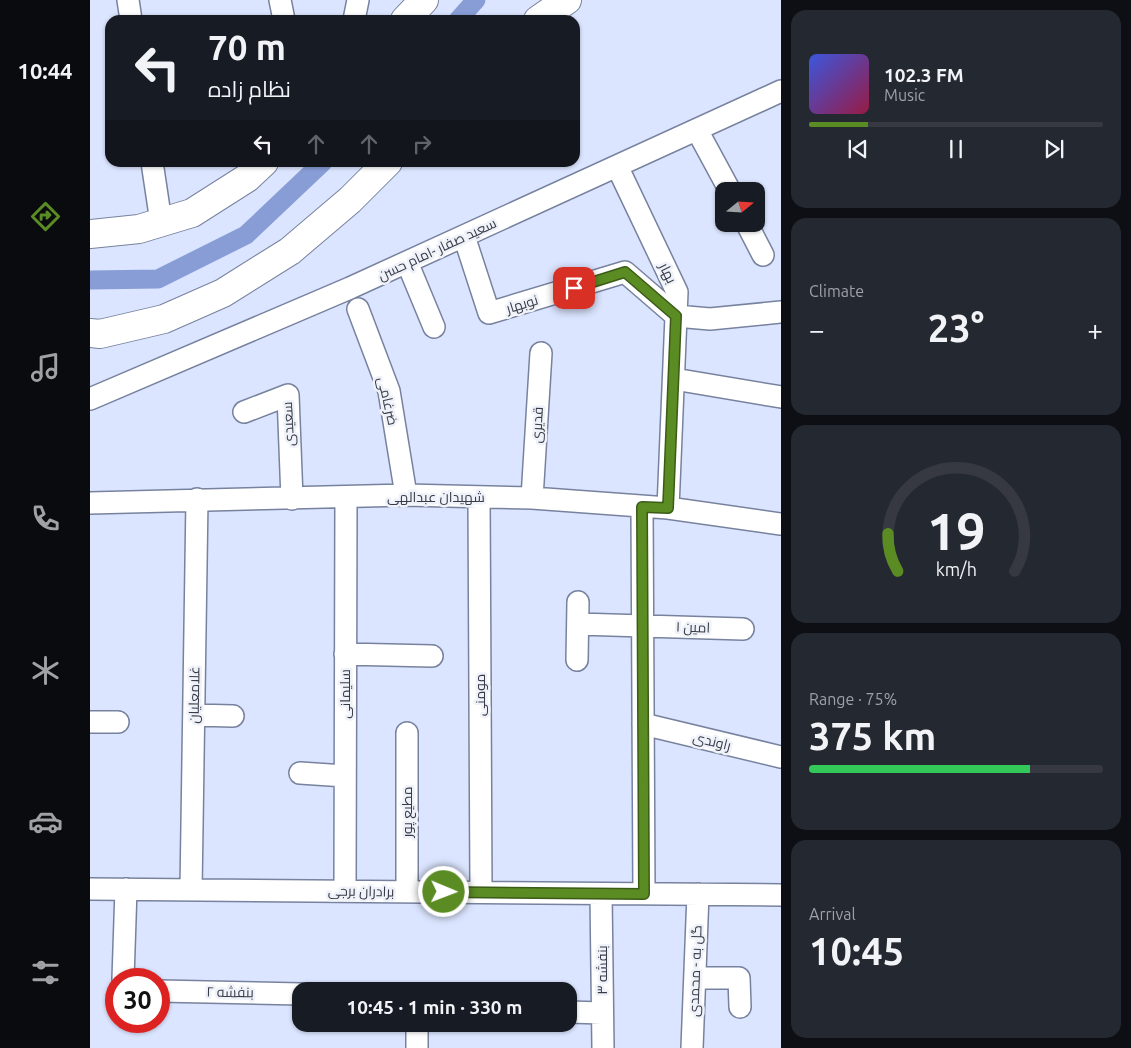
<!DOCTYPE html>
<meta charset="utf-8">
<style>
:root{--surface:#171b24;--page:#242831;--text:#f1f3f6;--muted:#9ea1a6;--line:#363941;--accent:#5b8c23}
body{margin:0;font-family:Ubuntu,Cairo,sans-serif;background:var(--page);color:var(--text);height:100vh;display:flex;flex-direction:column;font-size:19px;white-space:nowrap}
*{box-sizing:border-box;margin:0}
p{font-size:16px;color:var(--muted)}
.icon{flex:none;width:28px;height:28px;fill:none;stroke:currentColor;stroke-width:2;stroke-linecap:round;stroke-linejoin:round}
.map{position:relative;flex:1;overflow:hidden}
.sheet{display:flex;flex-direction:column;gap:10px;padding:10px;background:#0d0f14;width:350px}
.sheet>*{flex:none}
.top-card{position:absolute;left:15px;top:15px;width:475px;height:152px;border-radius:15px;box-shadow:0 1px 4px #0004;background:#171b24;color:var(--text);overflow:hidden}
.needle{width:32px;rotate:72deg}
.tools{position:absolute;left:625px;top:182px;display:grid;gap:10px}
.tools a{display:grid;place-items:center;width:50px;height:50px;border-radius:10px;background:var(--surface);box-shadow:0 1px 4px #0004;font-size:25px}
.speed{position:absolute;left:15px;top:968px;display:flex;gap:10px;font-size:25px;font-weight:700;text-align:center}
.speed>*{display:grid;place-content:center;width:65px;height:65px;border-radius:50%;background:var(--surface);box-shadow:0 1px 4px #0004;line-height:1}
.speed .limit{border:8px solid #d22;background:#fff;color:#111}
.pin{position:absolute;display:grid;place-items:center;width:42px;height:42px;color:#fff;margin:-21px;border-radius:10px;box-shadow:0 2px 8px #0006}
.me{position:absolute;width:55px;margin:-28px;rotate:91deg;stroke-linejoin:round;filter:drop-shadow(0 0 4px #0008)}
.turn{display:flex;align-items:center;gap:18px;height:105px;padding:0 20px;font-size:22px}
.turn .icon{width:65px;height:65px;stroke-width:2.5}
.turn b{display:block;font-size:35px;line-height:42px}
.lanes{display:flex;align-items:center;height:48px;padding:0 20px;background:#0003;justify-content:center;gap:25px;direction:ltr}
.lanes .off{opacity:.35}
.big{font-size:38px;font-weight:700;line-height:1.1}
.sheet .tile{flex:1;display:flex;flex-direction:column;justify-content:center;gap:8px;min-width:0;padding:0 18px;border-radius:15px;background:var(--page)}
.sheet .dial{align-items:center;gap:0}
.dial svg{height:130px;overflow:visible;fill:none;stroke:var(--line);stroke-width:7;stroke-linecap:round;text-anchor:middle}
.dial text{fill:var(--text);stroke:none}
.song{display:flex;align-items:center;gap:15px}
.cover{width:60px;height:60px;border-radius:8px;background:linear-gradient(135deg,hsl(230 70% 55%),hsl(340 70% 35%))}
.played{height:5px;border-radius:2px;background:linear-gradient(90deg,var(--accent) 20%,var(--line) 20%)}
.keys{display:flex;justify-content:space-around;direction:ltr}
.heat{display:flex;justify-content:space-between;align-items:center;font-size:28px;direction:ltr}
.charge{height:8px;border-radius:4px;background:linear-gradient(90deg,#34c759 75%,var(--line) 0)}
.trip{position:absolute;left:202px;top:982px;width:285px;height:50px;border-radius:15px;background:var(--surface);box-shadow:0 1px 4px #0004;font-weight:700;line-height:50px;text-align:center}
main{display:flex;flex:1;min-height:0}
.tab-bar{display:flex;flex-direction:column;width:90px;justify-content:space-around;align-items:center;background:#090b0e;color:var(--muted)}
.tab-bar .icon{width:35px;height:35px}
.tab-bar .on{color:var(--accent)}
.tab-bar b{font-size:22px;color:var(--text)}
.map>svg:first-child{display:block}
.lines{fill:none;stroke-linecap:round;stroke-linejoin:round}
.canal{stroke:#889dd6;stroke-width:19}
.street-casing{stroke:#77829e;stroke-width:24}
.secondary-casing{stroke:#77829e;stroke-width:30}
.street{stroke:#fff;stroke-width:21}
.secondary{stroke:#fff;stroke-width:28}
.route-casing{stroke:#3b5b17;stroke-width:12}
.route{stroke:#5b8c23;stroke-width:9}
.labels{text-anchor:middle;stroke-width:5;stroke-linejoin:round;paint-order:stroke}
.street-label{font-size:14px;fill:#373c48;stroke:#f0f2f9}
</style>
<main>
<nav class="tab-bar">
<b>10:44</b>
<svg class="icon on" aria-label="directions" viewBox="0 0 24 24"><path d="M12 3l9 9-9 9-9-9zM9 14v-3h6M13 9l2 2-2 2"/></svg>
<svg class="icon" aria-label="music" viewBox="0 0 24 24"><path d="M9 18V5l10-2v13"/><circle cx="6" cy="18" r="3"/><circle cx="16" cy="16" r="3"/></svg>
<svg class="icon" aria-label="phone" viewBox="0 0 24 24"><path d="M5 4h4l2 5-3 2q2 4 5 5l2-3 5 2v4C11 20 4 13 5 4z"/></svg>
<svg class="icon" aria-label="climate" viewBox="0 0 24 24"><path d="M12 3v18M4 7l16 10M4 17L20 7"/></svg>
<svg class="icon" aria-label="car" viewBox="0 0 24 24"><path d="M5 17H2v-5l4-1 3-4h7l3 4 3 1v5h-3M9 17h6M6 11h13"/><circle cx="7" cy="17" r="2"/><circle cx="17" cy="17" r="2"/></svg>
<svg class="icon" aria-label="filters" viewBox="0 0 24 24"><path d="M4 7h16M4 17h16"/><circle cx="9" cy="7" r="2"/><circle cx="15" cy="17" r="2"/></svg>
</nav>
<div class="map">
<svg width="691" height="1048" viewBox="0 0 691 1048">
<rect width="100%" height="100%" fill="#dbe5ff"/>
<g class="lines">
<path class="canal" d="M368,20L386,0
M0,280L68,279L156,235L233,162"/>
<defs>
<path id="street" d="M38,0L41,20
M190,0L194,20
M264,20L268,0
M607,130L640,191
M62,162L71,222
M527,166L587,292L578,508
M657,224L673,255
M374,236L399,313L535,272L586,316L620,319L691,312
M317,262L344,327
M268,309L299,391L316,495
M584,379L691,397
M0,399L260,288L691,91
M154,412L198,395L202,499
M389,497L391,892
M442,498L451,353
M0,503L316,495L442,498L578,508L691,524
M552,507L554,894
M488,624L653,629
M255,654L342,656
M487,660L488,602
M104,715L143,716
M0,722H28
M553,724L691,757
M317,733V892
M210,773L255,776
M0,889L691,895
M101,890L107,499
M255,891L256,497
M511,894L513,1048
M605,978H649L650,1007
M33,979L36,889
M69,991L211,994
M479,1012L512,1013
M327,1048V1024
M602,1048L608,894"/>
<path id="secondary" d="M315,20L334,0
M448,20L477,0
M0,234L49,229L102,213L157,178L174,162
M0,333L10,334L74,319L133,293L200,251L260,200L298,162"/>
</defs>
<use href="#street" class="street-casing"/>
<use href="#secondary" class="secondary-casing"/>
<use href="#street" class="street"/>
<use href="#secondary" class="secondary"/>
</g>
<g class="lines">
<defs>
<path id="route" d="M354,892L554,894L552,507L578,508L586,316L535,272L484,288"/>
</defs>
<use href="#route" class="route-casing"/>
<use href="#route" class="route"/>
</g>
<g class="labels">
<g class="street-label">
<text transform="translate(347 249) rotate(-25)" y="5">سعید صفار -امام حسن</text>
<text transform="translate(578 273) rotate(64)" y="5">بهار</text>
<text transform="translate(432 304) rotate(-17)" y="5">نوبهار</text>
<text transform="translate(298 401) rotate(77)" y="5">ضرغامی</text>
<text transform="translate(198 424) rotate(-93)" y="5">سعیدی</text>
<text transform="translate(447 425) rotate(-87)" y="5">قدیری</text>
<text x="346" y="502">شهیدان عبدالهی</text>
<text transform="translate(603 627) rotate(2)" y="5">امین ۱</text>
<text transform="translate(255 694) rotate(-90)" y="5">سلیمانی</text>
<text transform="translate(104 695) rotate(-89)" y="5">غلامعلیان</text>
<text transform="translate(390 695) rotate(-90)" y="5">مومنی</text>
<text transform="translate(622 741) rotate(14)" y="5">راوندی</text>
<text transform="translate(317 812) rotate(-90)" y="5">مطیع پور</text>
<text transform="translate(271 891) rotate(1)" y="5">برادران برجی</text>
<text transform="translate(512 970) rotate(-90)" y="5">بنفشه ۳</text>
<text transform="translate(605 971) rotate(-88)" y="5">گل به - محمدی</text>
<text transform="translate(140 992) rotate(1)" y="5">بنفشه ۲</text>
</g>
</g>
</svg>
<div class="tools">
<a><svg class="needle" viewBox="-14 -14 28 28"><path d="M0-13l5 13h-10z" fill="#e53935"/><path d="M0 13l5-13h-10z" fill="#9ea1a6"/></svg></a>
</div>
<div class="speed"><div class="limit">30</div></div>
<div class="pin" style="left:484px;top:288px;background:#d93025"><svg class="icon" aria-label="arrive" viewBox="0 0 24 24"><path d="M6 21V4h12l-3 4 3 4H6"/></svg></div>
<svg class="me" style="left:354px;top:892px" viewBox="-20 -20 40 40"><circle r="17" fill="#5b8c23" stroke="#fff" stroke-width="3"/><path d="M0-11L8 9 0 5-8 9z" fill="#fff"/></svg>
<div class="trip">10:45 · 1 min · 330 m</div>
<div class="top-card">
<div class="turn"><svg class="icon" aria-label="left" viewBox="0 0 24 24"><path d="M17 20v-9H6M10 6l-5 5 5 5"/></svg><div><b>70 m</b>نظام زاده</div></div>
<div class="lanes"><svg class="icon" aria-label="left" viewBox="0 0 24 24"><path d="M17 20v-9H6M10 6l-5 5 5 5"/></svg><svg class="icon off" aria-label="ahead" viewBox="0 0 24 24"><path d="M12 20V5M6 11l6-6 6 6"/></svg><svg class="icon off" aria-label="ahead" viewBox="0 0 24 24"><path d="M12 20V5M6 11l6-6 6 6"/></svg><svg class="icon off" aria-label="right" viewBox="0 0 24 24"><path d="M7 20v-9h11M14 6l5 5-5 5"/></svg></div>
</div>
</div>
<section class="sheet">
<div class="tile">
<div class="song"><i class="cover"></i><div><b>102.3 FM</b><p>Music</p></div></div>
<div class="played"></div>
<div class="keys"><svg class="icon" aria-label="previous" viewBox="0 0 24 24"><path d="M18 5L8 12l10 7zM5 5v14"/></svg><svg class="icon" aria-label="pause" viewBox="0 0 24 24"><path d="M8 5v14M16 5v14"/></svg><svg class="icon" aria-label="next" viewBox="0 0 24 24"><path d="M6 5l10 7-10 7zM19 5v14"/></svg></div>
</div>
<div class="tile"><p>Climate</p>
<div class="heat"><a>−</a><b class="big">23°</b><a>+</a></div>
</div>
<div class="tile dial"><svg viewBox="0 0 100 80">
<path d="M14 69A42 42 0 1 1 86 69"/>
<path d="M14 69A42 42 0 0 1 8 46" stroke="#5b8c23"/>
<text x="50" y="56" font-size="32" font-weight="700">19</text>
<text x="50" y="72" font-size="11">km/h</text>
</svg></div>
<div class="tile"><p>Range · 75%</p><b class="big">375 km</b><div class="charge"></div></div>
<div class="tile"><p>Arrival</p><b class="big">10:45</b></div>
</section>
</main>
